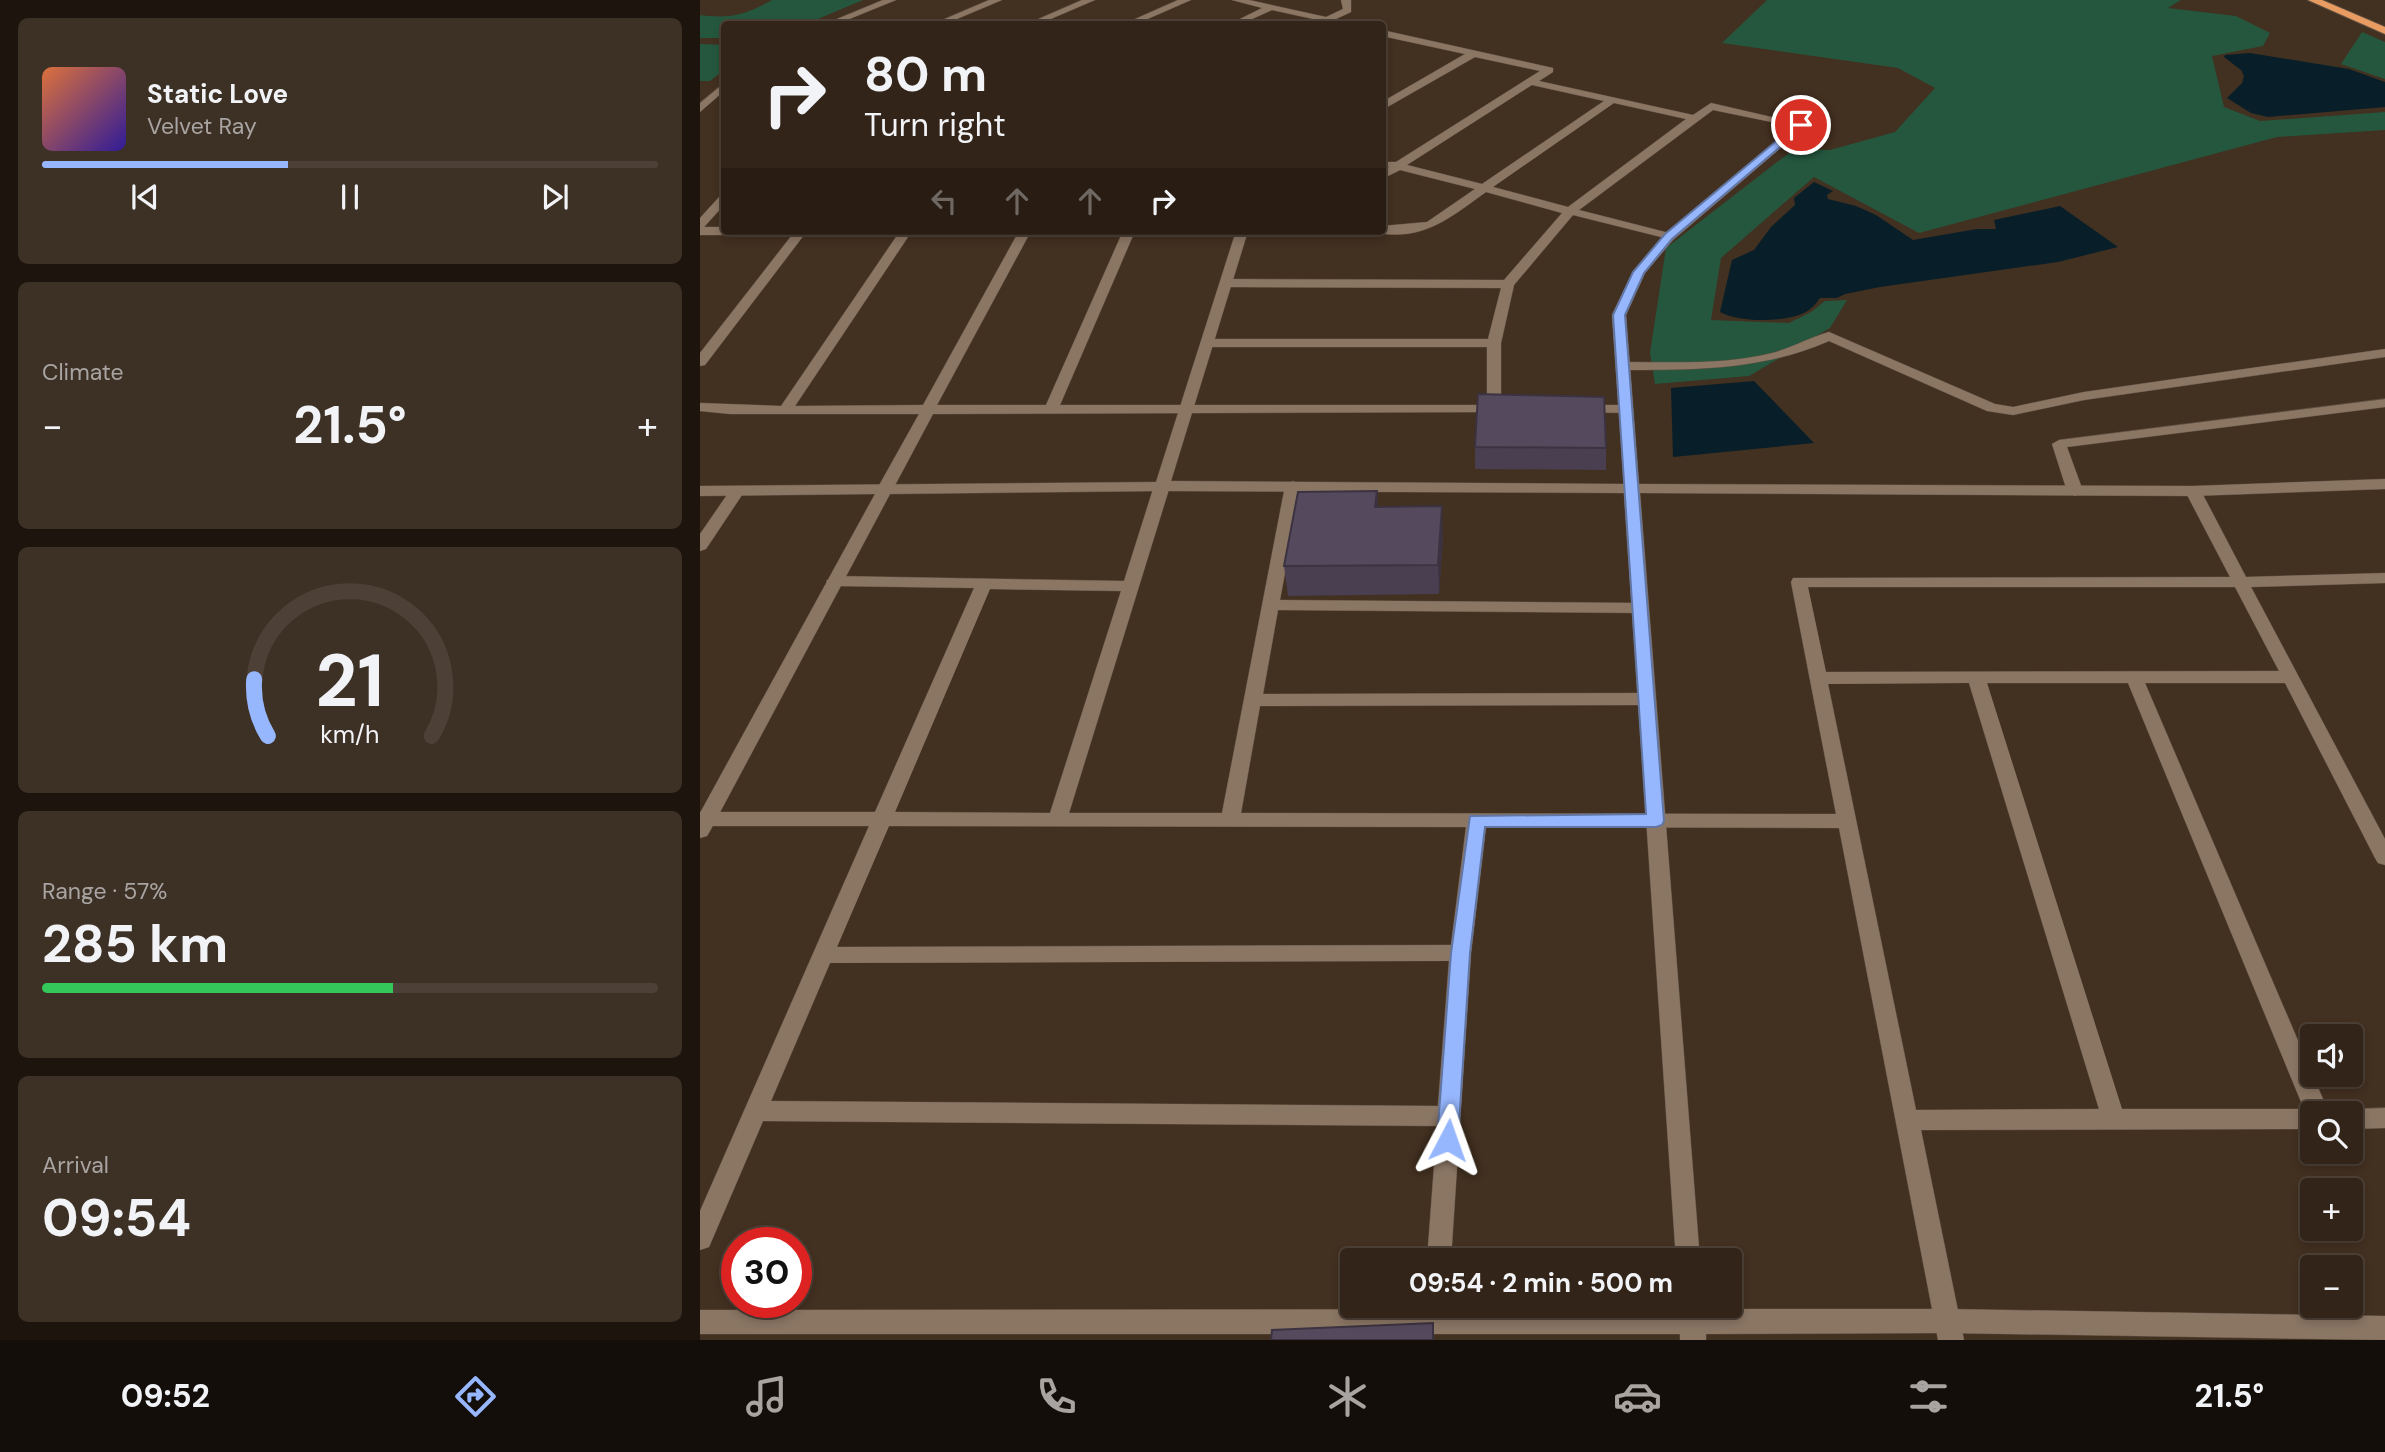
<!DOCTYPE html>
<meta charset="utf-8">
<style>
:root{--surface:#322418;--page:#3d3025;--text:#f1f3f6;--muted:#a8a4a2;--line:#4d4137;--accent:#96b6fd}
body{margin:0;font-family:"DM Sans",sans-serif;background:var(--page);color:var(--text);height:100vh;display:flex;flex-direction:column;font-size:26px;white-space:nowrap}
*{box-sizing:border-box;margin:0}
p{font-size:23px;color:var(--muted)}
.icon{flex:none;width:38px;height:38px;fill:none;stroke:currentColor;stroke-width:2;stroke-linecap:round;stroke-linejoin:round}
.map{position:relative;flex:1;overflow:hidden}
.sheet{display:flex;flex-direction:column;gap:18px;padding:18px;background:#1c140d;width:700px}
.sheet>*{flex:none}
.hud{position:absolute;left:21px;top:21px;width:665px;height:214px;border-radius:7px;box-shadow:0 4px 10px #0003,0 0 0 2px var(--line);background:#322418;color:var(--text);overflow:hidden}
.buttons{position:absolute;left:1600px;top:1024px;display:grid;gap:14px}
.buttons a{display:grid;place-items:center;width:63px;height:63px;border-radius:7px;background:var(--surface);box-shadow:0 4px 10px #0003,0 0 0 2px var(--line);font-size:35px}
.speed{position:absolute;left:21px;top:1227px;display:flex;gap:14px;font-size:35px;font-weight:700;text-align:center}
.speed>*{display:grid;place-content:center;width:91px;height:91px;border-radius:50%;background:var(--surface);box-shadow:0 4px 10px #0003,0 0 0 2px var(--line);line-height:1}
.speed .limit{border:10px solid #d22;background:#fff;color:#111}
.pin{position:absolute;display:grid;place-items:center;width:60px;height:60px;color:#fff;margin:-30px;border:4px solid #fff;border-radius:50%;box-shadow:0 2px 7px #0007}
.me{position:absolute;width:77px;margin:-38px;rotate:4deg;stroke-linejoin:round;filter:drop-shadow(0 0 5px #0008)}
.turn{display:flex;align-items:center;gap:24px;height:147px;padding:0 28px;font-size:32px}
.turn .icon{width:91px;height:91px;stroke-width:2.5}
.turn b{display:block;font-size:49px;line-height:60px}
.lanes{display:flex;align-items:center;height:66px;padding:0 28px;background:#0003;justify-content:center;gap:35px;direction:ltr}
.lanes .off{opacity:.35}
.big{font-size:52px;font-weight:700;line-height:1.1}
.sheet .widget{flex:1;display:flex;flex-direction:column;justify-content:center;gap:10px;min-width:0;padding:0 24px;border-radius:10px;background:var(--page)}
.sheet .dial{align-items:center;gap:0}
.dial svg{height:182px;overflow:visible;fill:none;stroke:var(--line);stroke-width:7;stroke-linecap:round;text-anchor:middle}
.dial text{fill:var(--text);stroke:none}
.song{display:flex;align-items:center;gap:21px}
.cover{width:84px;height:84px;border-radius:10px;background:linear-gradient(135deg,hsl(20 70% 55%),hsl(250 70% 35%))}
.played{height:7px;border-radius:4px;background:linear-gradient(90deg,var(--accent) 40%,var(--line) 40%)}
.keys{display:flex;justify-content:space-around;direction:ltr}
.heat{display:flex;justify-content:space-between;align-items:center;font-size:38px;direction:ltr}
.charge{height:10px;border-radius:5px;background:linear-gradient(90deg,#34c759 57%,var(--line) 0)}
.trip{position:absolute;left:640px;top:1248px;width:402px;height:70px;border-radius:7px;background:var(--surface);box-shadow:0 4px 10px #0003,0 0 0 2px var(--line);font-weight:700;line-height:70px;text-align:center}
.tabs{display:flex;height:112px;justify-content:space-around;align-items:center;background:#140e0a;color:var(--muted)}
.tabs .icon{width:49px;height:49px}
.tabs .on{color:var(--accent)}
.tabs b{font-size:32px;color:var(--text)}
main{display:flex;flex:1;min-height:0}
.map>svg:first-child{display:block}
.green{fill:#25573e}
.water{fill:#081f29}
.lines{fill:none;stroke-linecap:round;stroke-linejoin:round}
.minor-casing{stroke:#5e4f41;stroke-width:1}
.tertiary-casing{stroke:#5e4f41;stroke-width:1}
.motorway-casing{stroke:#5e4f41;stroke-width:2}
.minor{fill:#8b7664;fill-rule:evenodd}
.tertiary{fill:#8b7664;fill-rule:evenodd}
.motorway{fill:#e89c62;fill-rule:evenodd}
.wall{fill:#493f50}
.shaded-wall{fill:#3c3341}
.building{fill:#55495d;stroke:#3c3341;stroke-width:2}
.route{fill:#96b6fd;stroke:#6276a4;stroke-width:2}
</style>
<main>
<section class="sheet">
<div class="widget">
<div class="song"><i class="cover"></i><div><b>Static Love</b><p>Velvet Ray</p></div></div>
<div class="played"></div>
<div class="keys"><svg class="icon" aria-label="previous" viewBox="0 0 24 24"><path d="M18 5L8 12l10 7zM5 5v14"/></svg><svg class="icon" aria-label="pause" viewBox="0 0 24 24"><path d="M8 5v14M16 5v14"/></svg><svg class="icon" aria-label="next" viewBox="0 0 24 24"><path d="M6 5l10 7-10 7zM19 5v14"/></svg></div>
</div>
<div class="widget"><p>Climate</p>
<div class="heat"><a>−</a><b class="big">21.5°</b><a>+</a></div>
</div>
<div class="widget dial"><svg viewBox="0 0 100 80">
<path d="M14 69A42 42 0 1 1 86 69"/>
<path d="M14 69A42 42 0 0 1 8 44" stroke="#96b6fd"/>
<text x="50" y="56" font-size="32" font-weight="700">21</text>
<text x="50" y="72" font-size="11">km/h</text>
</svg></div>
<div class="widget"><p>Range · 57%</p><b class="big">285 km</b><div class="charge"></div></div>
<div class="widget"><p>Arrival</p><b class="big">09:54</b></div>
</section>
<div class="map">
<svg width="1685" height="1340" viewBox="0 0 1685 1340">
<rect width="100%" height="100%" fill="#423020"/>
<path class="green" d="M72,0H163L106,24H24V38H0V15C32,19 44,15 72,0Z
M1067,0H1481L1468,8L1536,16L1570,33L1563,46L1512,56L1524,107L1560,121L1685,112V130L1577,137L1219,233L1114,177L1021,258L1011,320L1089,323L1111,312L1125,301L1147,300L1130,328L1049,376L955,384L950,353L966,248L1094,149L1130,150L1195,132L1235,88L1198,68L1022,43Z
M1662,32L1685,42V79L1641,64Z
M0,44L24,45V70L10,81H0Z"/>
<path class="water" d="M1550,53L1649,69L1685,82V107L1568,117L1551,113L1527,98L1542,83L1544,76L1541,70L1524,57L1525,55Z
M1114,182L1133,191L1127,195L1128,199L1156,206L1176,215L1213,240L1277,229H1296L1294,220L1360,206L1418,247L1358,262L1180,287L1145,294L1137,298H1120C1117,302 1113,307 1109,310C1091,323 1038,323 1020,312L1032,260L1054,250L1071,227L1095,205L1094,198Z
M1054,381L1114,443L973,457L971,388Z"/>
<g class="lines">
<defs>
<path id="minor" d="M289,0H302L245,24H233Z
M382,0H395L339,24H327Z
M478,0H491L436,24H424Z
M532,0H549L626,17L643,9L641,0H651V12L636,19L651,24H636L572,10L541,24H530L562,8Z
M682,30L853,68V72L839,81L993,115L1011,103L1106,125L1101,128L1013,110L879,210L973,234V240L873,215L814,285L801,343V405L807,409L805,412L233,414L193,489L185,494L177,489L219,414H30L0,411V403L81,406L200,231H212L95,406L223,405L319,231H331L237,405H346L423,231H435L360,405H787V347H507L500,343L507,339H788L801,288L526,287L520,283L526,279L804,280L862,213L786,192C751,217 724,241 678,233L682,231V226L727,222L775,189L700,170L682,179V171L689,167L685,164L687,162H696L840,71L775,57L682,110V102L765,54L682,36ZM832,85L904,101L782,184L707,165ZM914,103L986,119L868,207L793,187Z
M24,195V205L4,227H24V231H161L155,235H104L5,365L0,366V353L92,235H0V218L20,196Z
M1129,332L1295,404L1313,407L1384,392L1685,349V357L1384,400L1313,415L1287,411L1129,341C1063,370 996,370 925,370L918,366L925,362C974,362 1024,365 1072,353C1092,348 1110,337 1129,332Z
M1685,399V407L1367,447L1383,491L1375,496L1367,491L1352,444L1359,440Z
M884,405H926L933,409L926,413L879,412L877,409Z
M462,481L470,486L369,813H522L585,486L593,481L601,486L580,600L940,603L948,608L940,613L578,610L563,694L947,693L956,699L947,705L560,706L541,813L1136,814L1091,582L1093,578L1530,577L1485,491L1493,486L1501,491L1546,577L1685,573V583L1551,587L1685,839V865L1678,863L1675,858L1585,683H1445L1629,1113H1612V1129L1221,1130L1264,1340H1238L1139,828L786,827L771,953L751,1260H727L737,1126L63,1121L9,1247L0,1250V1211L169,826H0V812H175L274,588L134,586L126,581L134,576L424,581L454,486ZM1108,587H1535L1579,671L1126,672ZM290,589L421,591L350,813L195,812ZM1269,683L1399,1109L1216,1110L1128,684ZM1287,683H1428L1604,1109H1422ZM189,826L766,827L751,945L137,947ZM749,961L738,1106L71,1101L130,963Z
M36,487L44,492L6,549L0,551V534L31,489Z
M1685,1108V1128L1650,1129V1113H1641L1650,1109Z"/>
<path id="tertiary" d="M183,0H196L137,24H125Z
M24,83V91L0,112V103Z
M1101,122L1106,125L1105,127L973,240L945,273L926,315L939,484L1493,486L1685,479V489L1493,496L940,493L1000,1260H976L924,493L462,491L190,494L10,831L7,836L0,838V813L175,494L0,496V486L456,482L536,231H548L471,481L924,484L912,315L933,272L965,234Z
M978,1306H1004V1309H1247L1685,1316V1340L1247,1333L1006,1334V1340H980V1334H0V1310L978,1309Z"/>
<path id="motorway" d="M1608,0H1622L1685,27V34Z"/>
</defs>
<use href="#minor" class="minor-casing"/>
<use href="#tertiary" class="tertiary-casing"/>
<use href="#motorway" class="motorway-casing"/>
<use href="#minor" class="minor"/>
<use href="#tertiary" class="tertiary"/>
<use href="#motorway" class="motorway"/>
</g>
<path class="wall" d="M775,447L906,448V470L775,469Z
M677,491L678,507L743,536L739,594L588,596L584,566Z"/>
<path class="shaded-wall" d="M677,491L679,520L675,507Z
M742,506L743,536L739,594L738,565Z"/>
<path class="building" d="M778,394L904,397L906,448L775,447Z
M677,491L675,507L742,506L738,565L584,566L598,492Z
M733,1323V1340H571L572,1330Z"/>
<path class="route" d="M1098,123L1106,125L972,239L944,273L925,315L964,821L962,825L956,827H785L770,953L758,1140L755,1146L748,1149L740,1146L737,1140L751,953L770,816L946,814L913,315L933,272L965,234Z"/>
</svg>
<div class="buttons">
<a><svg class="icon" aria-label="sound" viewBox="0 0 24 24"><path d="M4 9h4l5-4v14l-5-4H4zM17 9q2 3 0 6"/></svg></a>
<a><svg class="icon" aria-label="search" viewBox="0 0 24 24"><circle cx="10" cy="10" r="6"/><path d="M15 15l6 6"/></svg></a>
<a>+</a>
<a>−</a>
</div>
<div class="speed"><div class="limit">30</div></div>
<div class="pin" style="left:1101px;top:125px;background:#d93025"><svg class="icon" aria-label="arrive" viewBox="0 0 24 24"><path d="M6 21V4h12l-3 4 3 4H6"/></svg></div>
<svg class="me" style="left:748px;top:1140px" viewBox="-20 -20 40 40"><path d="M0-17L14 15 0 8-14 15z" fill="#96b6fd" stroke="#fff" stroke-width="4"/></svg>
<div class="trip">09:54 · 2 min · 500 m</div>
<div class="hud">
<div class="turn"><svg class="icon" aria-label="right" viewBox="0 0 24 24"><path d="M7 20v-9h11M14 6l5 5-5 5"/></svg><div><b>80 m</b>Turn right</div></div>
<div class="lanes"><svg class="icon off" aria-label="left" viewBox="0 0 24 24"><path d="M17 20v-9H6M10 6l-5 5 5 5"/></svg><svg class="icon off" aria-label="ahead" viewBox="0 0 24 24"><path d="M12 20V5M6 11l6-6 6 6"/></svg><svg class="icon off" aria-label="ahead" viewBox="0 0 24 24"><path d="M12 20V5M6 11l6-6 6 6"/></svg><svg class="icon" aria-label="right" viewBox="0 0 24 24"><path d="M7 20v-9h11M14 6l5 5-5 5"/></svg></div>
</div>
</div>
</main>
<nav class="tabs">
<b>09:52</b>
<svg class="icon on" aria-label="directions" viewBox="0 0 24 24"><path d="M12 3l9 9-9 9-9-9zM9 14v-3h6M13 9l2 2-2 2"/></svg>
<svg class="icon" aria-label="music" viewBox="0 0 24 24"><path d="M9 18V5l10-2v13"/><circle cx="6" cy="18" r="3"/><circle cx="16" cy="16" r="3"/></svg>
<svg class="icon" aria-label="phone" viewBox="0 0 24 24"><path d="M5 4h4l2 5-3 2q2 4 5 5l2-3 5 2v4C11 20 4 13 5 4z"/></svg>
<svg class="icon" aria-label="climate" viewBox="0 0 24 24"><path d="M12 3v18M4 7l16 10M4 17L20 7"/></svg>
<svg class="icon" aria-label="car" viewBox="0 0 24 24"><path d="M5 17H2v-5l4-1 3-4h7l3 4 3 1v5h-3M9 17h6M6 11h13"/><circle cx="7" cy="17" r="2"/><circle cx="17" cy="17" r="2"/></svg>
<svg class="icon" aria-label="filters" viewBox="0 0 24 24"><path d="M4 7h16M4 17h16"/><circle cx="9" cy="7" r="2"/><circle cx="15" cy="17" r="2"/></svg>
<b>21.5°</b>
</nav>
